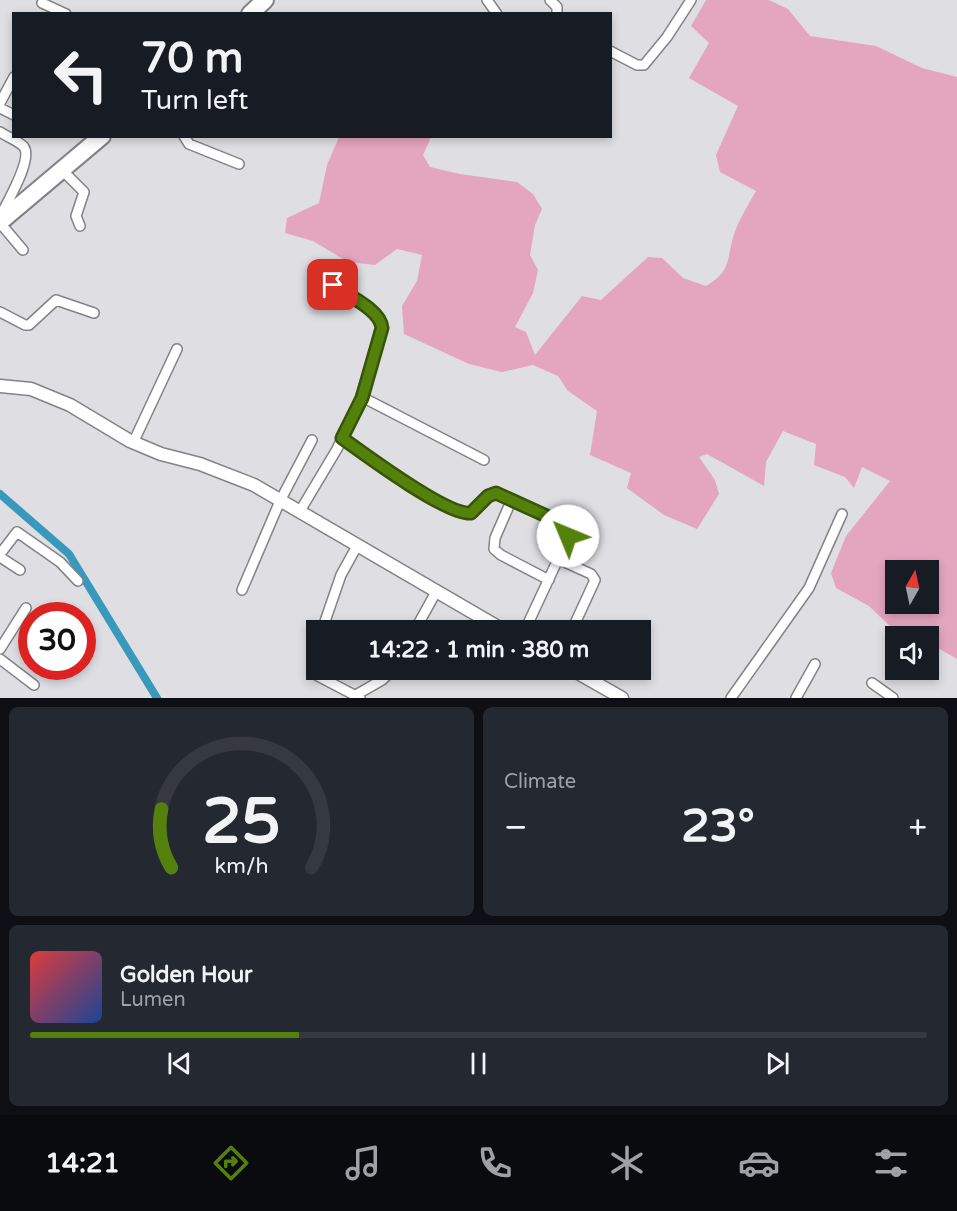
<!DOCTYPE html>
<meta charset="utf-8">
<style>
:root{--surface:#171b24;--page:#242831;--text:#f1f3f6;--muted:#9ea1a6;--line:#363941;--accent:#54810c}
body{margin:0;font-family:"Varela Round",sans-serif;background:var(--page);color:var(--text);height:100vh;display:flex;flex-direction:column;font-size:22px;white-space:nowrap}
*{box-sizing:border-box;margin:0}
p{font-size:20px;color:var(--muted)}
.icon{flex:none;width:33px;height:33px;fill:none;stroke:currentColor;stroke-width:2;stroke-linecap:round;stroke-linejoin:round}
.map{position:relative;height:698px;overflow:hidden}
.drawer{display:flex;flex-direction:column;gap:9px;padding:9px;background:#0d0f14;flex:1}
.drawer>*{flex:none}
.guide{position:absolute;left:12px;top:12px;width:600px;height:126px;border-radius:0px;box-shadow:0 3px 9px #0003;background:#171b24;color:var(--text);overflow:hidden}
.needle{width:39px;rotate:9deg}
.controls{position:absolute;left:885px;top:560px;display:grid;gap:12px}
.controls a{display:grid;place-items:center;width:54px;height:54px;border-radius:0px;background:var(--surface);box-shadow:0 3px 9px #0003;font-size:30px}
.speed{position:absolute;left:18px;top:602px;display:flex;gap:12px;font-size:30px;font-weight:700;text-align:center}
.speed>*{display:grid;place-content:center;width:78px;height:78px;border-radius:50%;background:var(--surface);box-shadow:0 3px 9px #0003;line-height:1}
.speed .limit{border:9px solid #d22;background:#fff;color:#111}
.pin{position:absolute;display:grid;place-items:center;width:51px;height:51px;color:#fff;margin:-26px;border-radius:12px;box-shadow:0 3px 9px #0006}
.me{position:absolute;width:66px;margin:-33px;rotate:315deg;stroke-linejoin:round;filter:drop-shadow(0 0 4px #0008)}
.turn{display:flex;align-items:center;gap:21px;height:126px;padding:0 30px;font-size:27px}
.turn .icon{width:78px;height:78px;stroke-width:2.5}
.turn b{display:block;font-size:42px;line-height:51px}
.big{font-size:45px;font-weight:700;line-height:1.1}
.drawer .card{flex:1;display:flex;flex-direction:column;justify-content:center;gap:9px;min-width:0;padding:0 21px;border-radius:9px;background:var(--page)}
.drawer .dial{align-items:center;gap:0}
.dial svg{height:156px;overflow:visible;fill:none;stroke:var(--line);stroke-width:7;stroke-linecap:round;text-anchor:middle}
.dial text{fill:var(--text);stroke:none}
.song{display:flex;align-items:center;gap:18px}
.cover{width:72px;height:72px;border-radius:9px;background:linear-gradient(135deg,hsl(0 70% 55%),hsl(220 70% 35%))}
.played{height:6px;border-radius:3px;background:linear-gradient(90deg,var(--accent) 30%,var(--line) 30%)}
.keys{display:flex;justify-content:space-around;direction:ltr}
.heat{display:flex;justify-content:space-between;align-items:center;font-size:33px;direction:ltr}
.drawer .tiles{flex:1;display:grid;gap:9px;grid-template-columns:1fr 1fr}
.card:last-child{grid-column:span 2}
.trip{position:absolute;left:306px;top:620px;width:345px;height:60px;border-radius:0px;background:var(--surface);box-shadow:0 3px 9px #0003;font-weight:700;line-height:60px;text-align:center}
.menu{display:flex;height:96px;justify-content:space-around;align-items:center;background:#090b0e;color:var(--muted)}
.menu .icon{width:42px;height:42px}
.menu .on{color:var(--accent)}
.menu b{font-size:27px;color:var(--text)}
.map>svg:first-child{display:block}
.green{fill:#e4a5bf;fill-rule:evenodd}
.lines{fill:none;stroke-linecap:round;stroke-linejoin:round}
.canal{stroke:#3899bc;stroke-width:8}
.minor-casing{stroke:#838287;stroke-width:12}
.tertiary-casing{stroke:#838287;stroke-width:15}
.trunk-casing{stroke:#838287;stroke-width:20}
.minor{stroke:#fff;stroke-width:9}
.tertiary{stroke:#fff;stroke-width:12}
.trunk{stroke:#fff;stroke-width:16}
.route-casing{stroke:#375408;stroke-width:15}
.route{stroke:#54810c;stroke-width:10}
</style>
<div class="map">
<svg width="957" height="698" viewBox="0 0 957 698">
<rect width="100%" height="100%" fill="#dfdee3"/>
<path class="green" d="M706,0H769L788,9L810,36L876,46L922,68L957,77V659L929,643L928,636H911L894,630L869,606L836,588L831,573L846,536L890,481L862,467L854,488L845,477L814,465L816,444L783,431L766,462L764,486L707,454L699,457L715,480L719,494L697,529L664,515L627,488L631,473L590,455L597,411L568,391L558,376L533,365L502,372L469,364L404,334L402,306L417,281L422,255L397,249L375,265L348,262L313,241L285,233L287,218L319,203L327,165L339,137H431L423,155L430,167L460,174L517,182L533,194L542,209L535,225L530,255L538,270L533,293L515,327L526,332L535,355L582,296L601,300L648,257L662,258L683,278L706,286C735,269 725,256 736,229C741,216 749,204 756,191L720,172L716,155L738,106L689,78L709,43L691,26ZM896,570H928V603H896Z"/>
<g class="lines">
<path class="canal" d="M0,494L69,554L157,698"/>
<defs>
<path id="minor" d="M487,0L497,14
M550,0L557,7V14
M42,3L66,14
M610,51L637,65H644L667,37L691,0
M0,103L14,77
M0,108L14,115
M0,132C7,137 19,141 24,147C33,160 6,204 0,217
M184,136L189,144L239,164
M62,170L84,192L76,216L80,226
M0,223L23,250
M0,312L25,325H29L56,300L94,313
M362,397L484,460
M342,438C364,454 448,516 471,513L487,496L496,493L564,524L568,530L567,540L525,630
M133,443L177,349
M512,499L495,538L494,549L501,555L549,580
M300,511L337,449L358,406L382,328L379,317L374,312L333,286
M0,554L17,532L60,562L78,581
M0,557L20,570
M558,559L591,574L595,580L572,630
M242,590L280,501L312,440
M322,630L341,575L357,546
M415,630L436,592
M316,646L312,659L313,672L318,676L360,698
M0,649L26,608
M0,659L34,685
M872,683L893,698
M356,695L382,680L394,669
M731,698L809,588L842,514
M796,698L815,664"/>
<path id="tertiary" d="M0,386L31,389L70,405L130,441L161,454L200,464L254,485L503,630
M571,669L622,698"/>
<path id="trunk" d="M250,14L265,0
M0,222L102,136"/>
</defs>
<use href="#minor" class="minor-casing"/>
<use href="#tertiary" class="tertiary-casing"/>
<use href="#trunk" class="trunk-casing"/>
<use href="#minor" class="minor"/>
<use href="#tertiary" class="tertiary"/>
<use href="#trunk" class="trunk"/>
</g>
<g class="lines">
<defs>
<path id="route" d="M333,285C347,295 381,310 382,328L362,398L342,438C364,454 448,516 471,513L488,496L496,493L564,524L568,530V536"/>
</defs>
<use href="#route" class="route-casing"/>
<use href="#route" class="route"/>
</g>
</svg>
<div class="controls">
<a><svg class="needle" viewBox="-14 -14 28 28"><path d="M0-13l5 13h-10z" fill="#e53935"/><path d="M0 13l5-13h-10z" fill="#9ea1a6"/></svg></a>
<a><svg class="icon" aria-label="sound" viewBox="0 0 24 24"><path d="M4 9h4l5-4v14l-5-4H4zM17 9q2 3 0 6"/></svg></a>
</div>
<div class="speed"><div class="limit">30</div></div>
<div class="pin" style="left:333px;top:285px;background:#d93025"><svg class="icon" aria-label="arrive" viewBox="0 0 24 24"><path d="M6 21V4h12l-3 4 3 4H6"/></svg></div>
<svg class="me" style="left:568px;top:536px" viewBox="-20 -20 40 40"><circle r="19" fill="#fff"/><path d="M0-13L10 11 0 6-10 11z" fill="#54810c"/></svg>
<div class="trip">14:22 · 1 min · 380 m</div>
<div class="guide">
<div class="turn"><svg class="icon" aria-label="left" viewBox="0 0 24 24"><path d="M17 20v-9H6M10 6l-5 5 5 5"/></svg><div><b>70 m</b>Turn left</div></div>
</div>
</div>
<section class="drawer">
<div class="tiles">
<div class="card dial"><svg viewBox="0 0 100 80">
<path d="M14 69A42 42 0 1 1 86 69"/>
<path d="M14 69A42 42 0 0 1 9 39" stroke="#54810c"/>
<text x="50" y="56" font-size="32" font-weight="700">25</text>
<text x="50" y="72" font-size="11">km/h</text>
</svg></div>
<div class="card"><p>Climate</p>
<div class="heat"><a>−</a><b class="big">23°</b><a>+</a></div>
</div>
<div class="card">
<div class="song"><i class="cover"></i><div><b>Golden Hour</b><p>Lumen</p></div></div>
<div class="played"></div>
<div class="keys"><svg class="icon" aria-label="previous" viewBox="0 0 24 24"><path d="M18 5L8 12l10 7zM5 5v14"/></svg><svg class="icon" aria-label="pause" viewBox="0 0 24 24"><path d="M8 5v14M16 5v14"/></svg><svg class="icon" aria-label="next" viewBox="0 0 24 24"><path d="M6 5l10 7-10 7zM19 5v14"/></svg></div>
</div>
</div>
</section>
<nav class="menu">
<b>14:21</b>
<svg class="icon on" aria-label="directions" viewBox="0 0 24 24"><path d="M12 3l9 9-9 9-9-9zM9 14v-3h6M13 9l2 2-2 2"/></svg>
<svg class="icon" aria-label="music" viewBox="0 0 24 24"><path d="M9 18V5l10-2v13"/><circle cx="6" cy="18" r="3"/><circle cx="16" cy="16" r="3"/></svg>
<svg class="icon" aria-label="phone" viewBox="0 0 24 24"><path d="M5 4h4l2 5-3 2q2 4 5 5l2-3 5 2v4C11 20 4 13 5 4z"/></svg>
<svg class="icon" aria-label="climate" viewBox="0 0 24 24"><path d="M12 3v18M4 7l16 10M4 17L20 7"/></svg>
<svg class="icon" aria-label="car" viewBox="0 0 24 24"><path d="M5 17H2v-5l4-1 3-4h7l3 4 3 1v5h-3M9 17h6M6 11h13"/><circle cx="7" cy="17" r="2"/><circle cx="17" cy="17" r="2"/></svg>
<svg class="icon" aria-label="filters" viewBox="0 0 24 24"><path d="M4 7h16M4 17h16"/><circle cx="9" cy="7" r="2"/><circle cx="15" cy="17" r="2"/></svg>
</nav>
